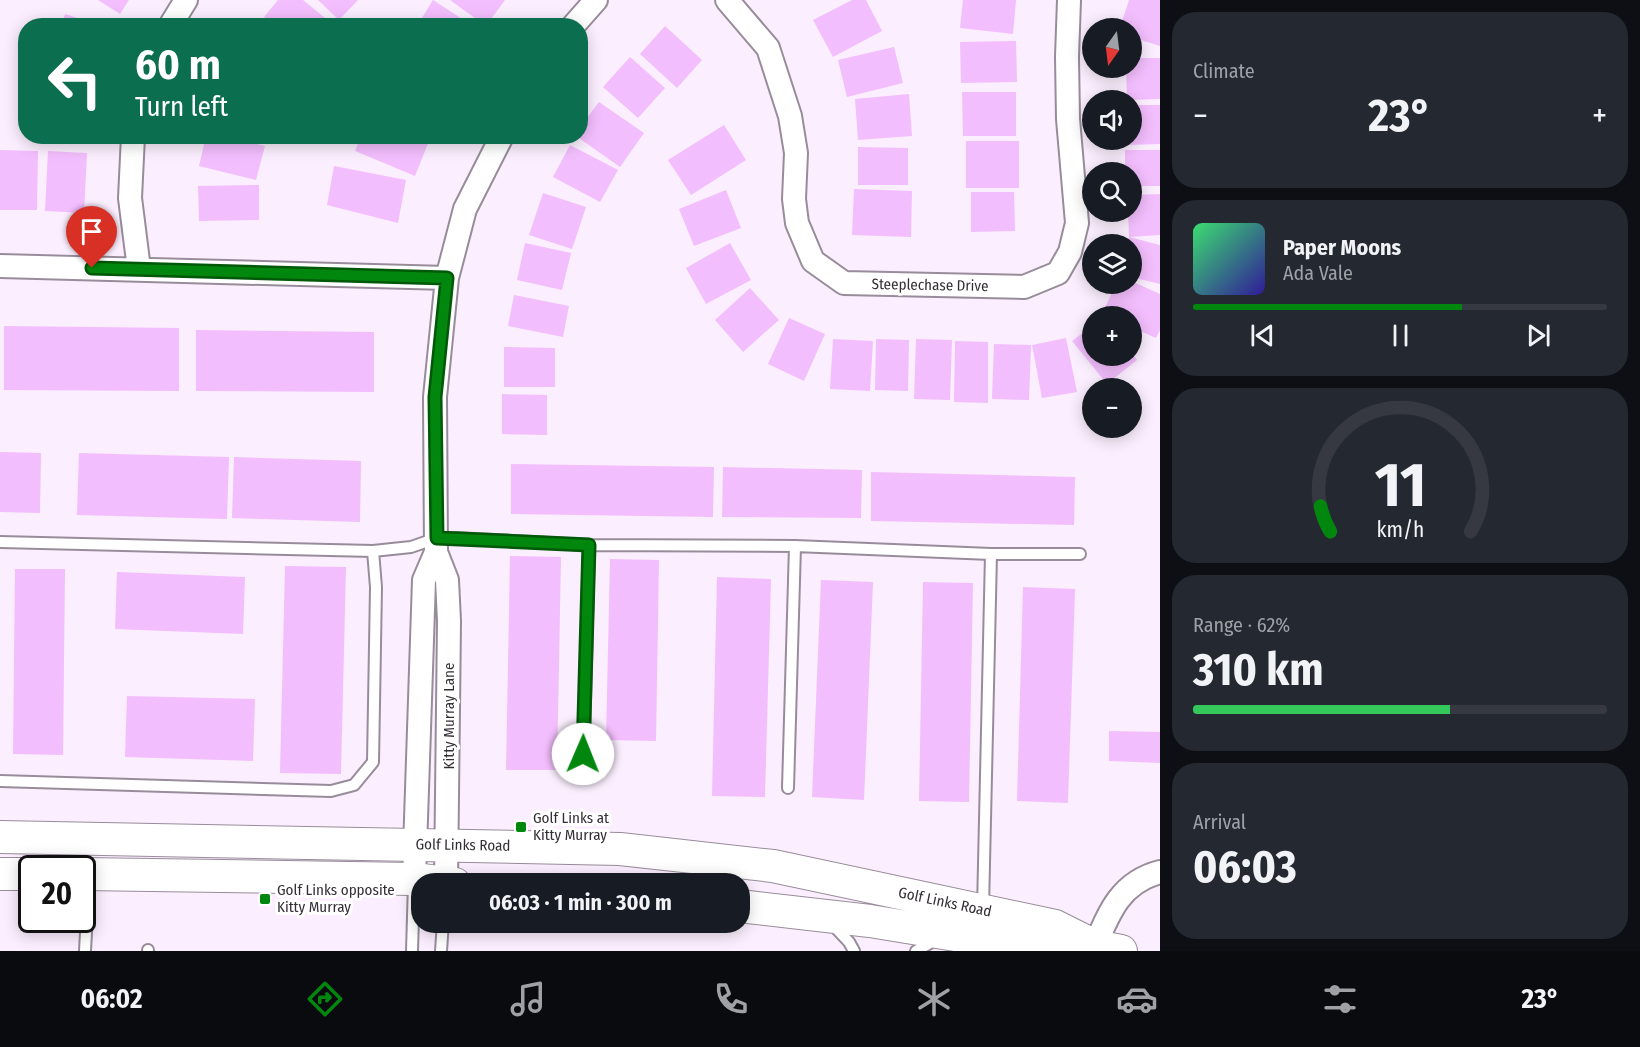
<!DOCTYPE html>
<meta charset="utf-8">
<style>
:root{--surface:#171b24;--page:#242831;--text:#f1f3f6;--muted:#9ea1a6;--line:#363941;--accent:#01870d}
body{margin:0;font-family:"Fira Sans Condensed",sans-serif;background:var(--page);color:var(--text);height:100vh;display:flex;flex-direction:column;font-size:22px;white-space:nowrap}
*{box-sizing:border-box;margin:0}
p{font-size:20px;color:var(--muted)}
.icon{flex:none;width:33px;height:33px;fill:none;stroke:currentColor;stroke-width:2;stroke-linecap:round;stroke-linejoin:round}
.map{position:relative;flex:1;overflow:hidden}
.panel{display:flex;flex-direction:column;gap:12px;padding:12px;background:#0d0f14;width:480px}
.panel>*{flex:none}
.hud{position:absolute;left:18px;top:18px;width:570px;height:126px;border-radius:24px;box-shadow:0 3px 15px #0003;background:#0b6e4f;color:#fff;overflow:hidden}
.needle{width:39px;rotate:194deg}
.buttons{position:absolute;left:1082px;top:18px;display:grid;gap:12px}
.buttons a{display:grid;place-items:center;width:60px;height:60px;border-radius:50%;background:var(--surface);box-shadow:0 3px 15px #0003;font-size:30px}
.speed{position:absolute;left:18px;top:855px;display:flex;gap:12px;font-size:30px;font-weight:700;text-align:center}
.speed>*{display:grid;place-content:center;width:78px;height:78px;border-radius:50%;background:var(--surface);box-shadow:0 3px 15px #0003;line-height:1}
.speed .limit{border:3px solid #111;border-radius:9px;background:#fff;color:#111}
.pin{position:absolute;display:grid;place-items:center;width:51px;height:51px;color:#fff;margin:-62px -26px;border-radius:50% 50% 50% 0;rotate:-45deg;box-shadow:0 0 6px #0007}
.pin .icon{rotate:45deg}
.me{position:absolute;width:66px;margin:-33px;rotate:1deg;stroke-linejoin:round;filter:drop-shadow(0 0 4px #0008)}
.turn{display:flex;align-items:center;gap:21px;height:126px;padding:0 18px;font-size:27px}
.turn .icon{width:78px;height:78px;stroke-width:2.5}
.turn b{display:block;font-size:42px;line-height:51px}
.big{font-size:45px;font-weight:700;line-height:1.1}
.panel .card{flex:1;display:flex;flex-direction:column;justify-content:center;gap:9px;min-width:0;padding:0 21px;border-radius:24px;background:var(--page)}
.panel .dial{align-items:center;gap:0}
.dial svg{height:156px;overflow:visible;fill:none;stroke:var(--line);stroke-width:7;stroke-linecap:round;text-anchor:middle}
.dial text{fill:var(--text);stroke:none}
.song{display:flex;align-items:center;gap:18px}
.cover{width:72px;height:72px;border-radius:9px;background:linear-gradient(135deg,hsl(140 70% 55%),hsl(250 70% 35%))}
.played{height:6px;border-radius:3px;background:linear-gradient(90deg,var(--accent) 65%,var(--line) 65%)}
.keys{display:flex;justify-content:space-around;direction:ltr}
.heat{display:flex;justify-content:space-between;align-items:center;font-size:33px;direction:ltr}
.charge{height:9px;border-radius:4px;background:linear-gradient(90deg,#34c759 62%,var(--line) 0)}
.trip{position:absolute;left:411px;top:873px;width:339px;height:60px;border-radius:24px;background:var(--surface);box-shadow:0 3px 15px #0003;font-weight:700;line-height:60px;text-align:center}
.tab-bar{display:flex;height:96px;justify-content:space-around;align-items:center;background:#090b0e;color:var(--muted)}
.tab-bar .icon{width:42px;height:42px}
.tab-bar .selected{color:var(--accent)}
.tab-bar b{font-size:27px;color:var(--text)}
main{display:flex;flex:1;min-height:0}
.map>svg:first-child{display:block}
.building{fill:#f3befd}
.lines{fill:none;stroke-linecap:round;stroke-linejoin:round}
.service-casing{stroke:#988c9a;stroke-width:14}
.minor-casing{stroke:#988c9a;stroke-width:26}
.secondary-casing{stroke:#988c9a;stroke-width:34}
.service{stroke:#fff;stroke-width:10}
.minor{stroke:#fff;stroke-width:22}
.secondary{stroke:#fff;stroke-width:32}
.route-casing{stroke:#015808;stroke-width:15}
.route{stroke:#01870d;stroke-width:10}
.poi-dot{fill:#01870d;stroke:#fff;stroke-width:2}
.labels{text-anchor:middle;stroke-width:6;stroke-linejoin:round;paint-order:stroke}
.street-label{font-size:15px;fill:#342f35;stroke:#fff}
.poi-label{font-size:15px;fill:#342f35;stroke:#fff;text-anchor:start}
</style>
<main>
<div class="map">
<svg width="1160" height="951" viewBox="0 0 1160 951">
<rect width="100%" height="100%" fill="#fbeefe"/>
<path class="building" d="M98,0H129L120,14Z
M278,0H303L330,22L327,26H274L264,17Z
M318,0H358L339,20Z
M433,0L473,26H417Z
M450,0H505L486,26Z
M852,0H866L882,31L833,57L813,20Z
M963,0H1016L1013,34L960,28Z
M1129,0H1160V46L1131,37V28H1120Z
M65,14L100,25V26H61Z
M665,26L702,60L677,88L640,54Z
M1016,41L1017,82L961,83L960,42Z
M894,47L903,83L847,97L838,60Z
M630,57L665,88L638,118L603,87Z
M1131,58H1160V99L1127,100L1126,68H1131Z
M962,92H1016V136H963Z
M909,94L912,136L858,140L855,99Z
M599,102L644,133L620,167L576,136H580V127Z
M1131,105H1160V144L1126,145V140H1131Z
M724,125L746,160L691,195L668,160Z
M206,136H225L265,146L256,180L199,166Z
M361,136H431L415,176L355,151Z
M966,141H1019V188H966Z
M570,145L618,170L600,202L553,177Z
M858,147L908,148V185H858Z
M0,150L38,151L37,210H0Z
M1125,150H1160V186H1131V172H1125Z
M48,151L87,153L84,213L45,211Z
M334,166L406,180L398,223L327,205Z
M259,185V220L199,221L198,186Z
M854,189L912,191L911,237L852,235Z
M726,190L741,228L694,246L679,209Z
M971,192H1014L1015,231L971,232Z
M543,193L586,207L572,249L529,235Z
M1160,194V235L1129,237L1128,212H1131V195Z
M1129,237L1160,245V284L1131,277V244H1127Z
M525,243L571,253L562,290L517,280Z
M730,243L751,280L706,304L686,268Z
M1131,281L1160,294V330L1156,338L1131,327V316H1108L1102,314L1116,284H1131Z
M750,288L779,320L743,352L715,320Z
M514,295L569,306L563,337L508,326Z
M789,318L825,334L804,381L768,364Z
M4,326L179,328V391L4,390Z
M1092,326V356H1131V352L1137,360L1107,384L1072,341Z
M196,330L374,332V392L196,391Z
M1066,338L1077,392L1042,398L1032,345Z
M833,339L873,341L870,391L830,389Z
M876,339L909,340L908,391L875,390Z
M916,339L952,340L950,400L914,399Z
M955,341L988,342V403L954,402Z
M994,344L1031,345L1029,400L992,399Z
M504,347L555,348V387H504Z
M502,394L547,395V435L502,434Z
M0,452L41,453L40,513L0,512Z
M79,453L229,457L227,519L77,515Z
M234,457L361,461L360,522L232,518Z
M511,464L714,467L713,517L511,514Z
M723,467L862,470L861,518L722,517Z
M871,472L1075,477L1074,525L871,521Z
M510,556L561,557L557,770H506Z
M610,559L659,560L656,741L606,740Z
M285,566L346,567L341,774L280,773Z
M15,569H65L63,755L13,754Z
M117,572L245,577L243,634L115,629Z
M717,577L771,579L765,797L712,796Z
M821,580L873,582L864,800L812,797Z
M923,582L973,583L969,802L919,801Z
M1023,587L1075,589L1068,803L1017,801Z
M127,696L255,699L253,761L125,757Z
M1109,731L1160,732V763L1109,761Z"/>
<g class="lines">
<defs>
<path id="service" d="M0,542L373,551L411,547L437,538H455L589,545L795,546L991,554H1080
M583,778L589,545
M0,781L331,791L354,785L373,762L376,587L373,551
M788,788L795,546
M983,908L991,554
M833,925L849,942L854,951
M148,950V951
M85,951L89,876
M412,951L414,883
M441,951L443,922
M916,951L937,939"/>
<path id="minor" d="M727,0L768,48L790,116L796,153L794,199L797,223L813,261L844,283L1024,287L1058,273L1070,252L1077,223L1068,119L1067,57L1069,0
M170,26L186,0
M573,26L596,0
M133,136L130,198L139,269
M0,266L447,278
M436,552L447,580L449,621L446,883
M414,879L424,580L436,552L435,397L447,278L465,209L502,136
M1095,946C1109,912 1121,882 1160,872"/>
<path id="secondary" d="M0,837L620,849L773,866L1055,926L1095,946L1121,951
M0,874H32
M82,874L414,879L455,884
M740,906L870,921L1053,951"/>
</defs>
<use href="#service" class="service-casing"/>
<use href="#minor" class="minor-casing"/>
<use href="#secondary" class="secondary-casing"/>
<use href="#service" class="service"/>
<use href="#minor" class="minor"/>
<use href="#secondary" class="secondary"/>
</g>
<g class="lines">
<defs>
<path id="route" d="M92,268L447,278L435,397L437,538L589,545L583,754"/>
</defs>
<use href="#route" class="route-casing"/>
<use href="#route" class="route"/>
</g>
<g class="poi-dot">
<rect x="515" y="821" width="12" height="12" rx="3"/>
<rect x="259" y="893" width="12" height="12" rx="3"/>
</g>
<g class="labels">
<g class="street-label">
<text transform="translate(930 285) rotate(1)" y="5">Steeplechase Drive</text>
<text transform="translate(449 716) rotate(-90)" y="5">Kitty Murray Lane</text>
<text transform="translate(463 845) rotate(1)" y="5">Golf Links Road</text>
<text transform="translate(945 902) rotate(12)" y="5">Golf Links Road</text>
</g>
<g class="poi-label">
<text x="533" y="823">Golf Links at<tspan x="533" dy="17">Kitty Murray</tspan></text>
<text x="277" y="895">Golf Links opposite<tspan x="277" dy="17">Kitty Murray</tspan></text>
</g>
</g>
</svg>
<div class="buttons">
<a><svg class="needle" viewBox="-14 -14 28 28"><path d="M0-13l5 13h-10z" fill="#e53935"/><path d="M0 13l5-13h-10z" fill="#9ea1a6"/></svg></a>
<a><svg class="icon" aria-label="sound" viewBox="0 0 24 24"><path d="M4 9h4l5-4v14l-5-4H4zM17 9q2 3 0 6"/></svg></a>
<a><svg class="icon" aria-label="search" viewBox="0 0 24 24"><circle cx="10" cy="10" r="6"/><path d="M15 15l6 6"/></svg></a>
<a><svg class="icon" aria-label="layers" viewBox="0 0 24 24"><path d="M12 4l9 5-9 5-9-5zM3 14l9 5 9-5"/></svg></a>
<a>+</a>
<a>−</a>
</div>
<div class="speed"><div class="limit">20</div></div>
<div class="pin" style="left:92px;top:268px;background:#d93025"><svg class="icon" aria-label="arrive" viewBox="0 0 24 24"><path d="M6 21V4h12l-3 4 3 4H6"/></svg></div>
<svg class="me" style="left:583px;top:754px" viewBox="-20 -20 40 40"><circle r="19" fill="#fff"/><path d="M0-13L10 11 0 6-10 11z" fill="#01870d"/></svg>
<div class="trip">06:03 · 1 min · 300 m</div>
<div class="hud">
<div class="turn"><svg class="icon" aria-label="left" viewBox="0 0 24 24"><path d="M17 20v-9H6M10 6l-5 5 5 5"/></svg><div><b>60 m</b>Turn left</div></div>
</div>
</div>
<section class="panel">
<div class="card"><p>Climate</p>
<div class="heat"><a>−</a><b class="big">23°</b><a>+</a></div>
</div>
<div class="card">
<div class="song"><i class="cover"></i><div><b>Paper Moons</b><p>Ada Vale</p></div></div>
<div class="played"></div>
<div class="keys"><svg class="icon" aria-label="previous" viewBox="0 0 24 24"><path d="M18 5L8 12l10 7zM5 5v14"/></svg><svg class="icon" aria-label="pause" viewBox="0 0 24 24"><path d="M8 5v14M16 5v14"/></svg><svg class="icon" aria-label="next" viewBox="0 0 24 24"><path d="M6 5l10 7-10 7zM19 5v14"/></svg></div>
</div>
<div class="card dial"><svg viewBox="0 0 100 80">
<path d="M14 69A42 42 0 1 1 86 69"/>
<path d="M14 69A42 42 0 0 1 9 56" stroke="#01870d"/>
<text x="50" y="56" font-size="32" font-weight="700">11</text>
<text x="50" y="72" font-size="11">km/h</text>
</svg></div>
<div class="card"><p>Range · 62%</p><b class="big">310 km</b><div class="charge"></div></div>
<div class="card"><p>Arrival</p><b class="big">06:03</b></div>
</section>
</main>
<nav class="tab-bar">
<b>06:02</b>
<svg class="icon selected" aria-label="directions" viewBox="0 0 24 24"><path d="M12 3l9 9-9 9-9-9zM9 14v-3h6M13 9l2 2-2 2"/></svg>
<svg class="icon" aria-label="music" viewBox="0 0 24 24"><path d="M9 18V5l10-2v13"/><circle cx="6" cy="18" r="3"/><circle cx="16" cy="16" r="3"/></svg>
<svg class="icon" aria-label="phone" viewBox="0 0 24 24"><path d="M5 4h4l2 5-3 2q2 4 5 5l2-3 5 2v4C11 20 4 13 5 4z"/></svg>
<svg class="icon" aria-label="climate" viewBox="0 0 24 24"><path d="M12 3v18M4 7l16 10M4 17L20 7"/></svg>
<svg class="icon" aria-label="car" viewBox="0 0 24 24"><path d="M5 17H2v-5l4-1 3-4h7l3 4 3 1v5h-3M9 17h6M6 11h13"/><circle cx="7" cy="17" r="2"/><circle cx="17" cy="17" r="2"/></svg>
<svg class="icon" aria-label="filters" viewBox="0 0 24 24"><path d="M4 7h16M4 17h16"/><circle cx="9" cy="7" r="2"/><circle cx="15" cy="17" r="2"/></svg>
<b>23°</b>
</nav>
